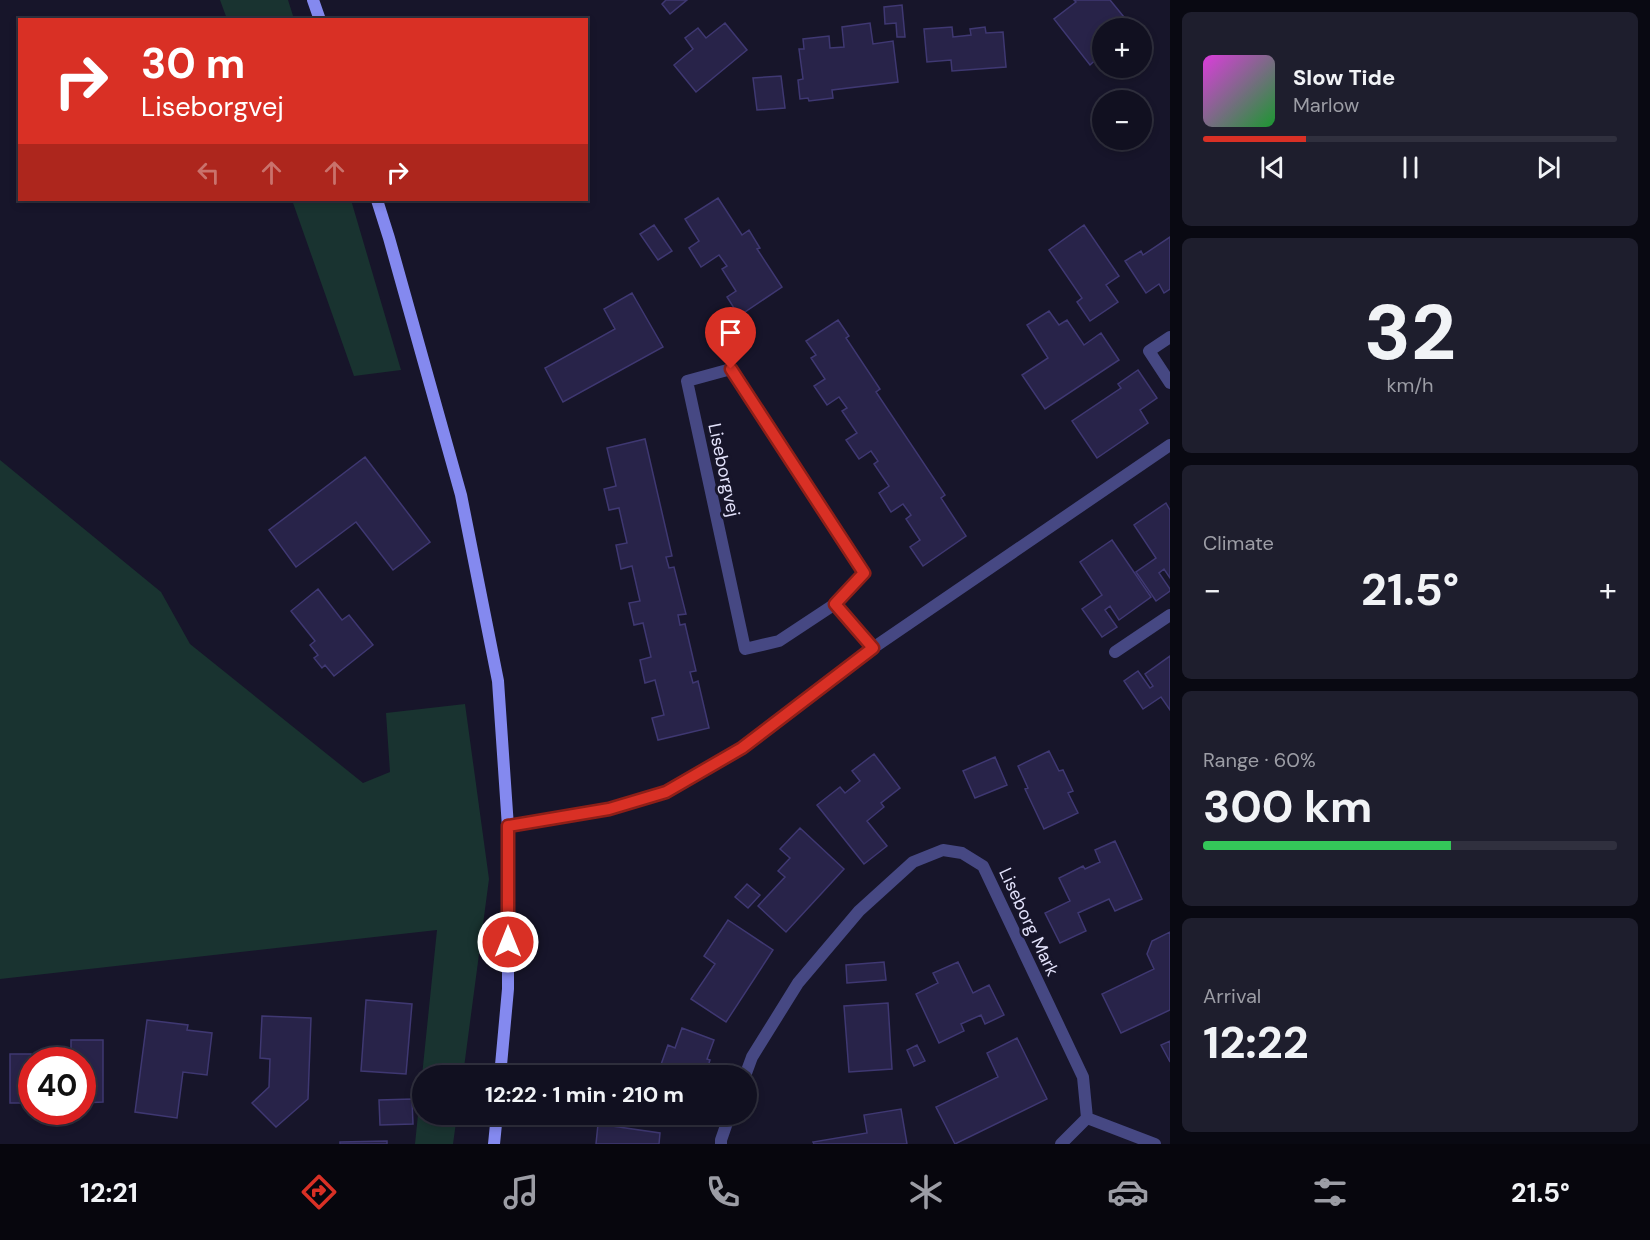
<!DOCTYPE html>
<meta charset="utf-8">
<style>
:root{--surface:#111020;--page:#1e1e2d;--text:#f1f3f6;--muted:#9c9da5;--line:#30303e;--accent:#d93025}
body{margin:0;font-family:"DM Sans",sans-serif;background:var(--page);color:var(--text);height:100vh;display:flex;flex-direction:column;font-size:22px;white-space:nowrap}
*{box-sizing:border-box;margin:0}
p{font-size:20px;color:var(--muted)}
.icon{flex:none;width:33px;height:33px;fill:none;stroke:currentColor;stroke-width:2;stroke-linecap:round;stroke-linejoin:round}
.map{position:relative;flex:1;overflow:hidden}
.drawer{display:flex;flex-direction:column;gap:12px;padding:12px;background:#090912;width:480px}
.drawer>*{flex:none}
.hud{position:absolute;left:18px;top:18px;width:570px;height:183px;border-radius:0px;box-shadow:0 3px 9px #0003,0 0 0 2px var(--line);background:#d93025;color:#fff;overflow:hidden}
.buttons{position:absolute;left:1092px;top:18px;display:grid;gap:12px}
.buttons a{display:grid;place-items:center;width:60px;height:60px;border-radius:50%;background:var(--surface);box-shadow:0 3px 9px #0003,0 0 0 2px var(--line);font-size:30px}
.speed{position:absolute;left:18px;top:1047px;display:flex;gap:12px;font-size:30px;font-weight:700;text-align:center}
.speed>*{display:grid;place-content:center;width:78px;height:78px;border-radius:50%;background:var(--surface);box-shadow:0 3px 9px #0003,0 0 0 2px var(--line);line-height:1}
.speed .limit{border:9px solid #d22;background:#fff;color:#111}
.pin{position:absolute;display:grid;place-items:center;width:51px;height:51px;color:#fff;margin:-62px -26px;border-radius:50% 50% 50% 0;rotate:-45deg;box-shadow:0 0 6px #0007}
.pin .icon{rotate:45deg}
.me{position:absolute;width:66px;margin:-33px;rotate:0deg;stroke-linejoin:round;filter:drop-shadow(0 0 4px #0008)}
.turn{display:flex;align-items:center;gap:21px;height:126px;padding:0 24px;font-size:27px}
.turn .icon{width:78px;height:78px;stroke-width:2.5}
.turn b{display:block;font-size:42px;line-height:51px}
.lanes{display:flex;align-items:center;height:57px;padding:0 24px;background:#0003;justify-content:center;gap:30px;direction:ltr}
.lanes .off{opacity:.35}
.big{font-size:45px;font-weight:700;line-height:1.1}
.drawer .card{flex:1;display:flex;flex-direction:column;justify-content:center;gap:9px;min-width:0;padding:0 21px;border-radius:9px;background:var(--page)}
.drawer .dial{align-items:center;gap:0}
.dial b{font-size:78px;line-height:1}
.song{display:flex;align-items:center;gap:18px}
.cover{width:72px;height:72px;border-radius:9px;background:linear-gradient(135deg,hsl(300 70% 55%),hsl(130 70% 35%))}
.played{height:6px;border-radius:3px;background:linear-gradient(90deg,var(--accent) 25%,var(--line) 25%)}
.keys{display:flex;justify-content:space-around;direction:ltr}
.heat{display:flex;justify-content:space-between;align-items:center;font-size:33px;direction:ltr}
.charge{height:9px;border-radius:4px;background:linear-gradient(90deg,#34c759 60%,var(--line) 0)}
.trip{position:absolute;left:412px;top:1065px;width:345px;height:60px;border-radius:30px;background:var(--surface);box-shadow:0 3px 9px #0003,0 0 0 2px var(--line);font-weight:700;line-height:60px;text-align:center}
.tabs{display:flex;height:96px;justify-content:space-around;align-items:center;background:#07060d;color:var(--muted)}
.tabs .icon{width:42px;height:42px}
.tabs .active{color:var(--accent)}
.tabs b{font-size:27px;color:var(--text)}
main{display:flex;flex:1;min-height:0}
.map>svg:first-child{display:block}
.green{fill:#193330}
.building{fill:#282349;stroke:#3f3872;stroke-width:1.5}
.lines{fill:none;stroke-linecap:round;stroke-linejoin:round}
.street{stroke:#464883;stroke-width:12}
.secondary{stroke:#8489ef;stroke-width:12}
.route-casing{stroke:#8d1f18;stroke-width:15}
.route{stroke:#d93025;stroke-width:10}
.labels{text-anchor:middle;stroke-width:6;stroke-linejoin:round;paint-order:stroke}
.street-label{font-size:18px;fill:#e3e2fb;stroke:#17152a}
</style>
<main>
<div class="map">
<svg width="1170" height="1144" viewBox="0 0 1170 1144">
<rect width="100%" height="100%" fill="#17152a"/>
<path class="green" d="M220,0H288L294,19H227Z
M292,200H351L401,370L354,376Z
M0,460L161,592L190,644L363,783L390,772L386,713L465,704L489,879L463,1075L423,1076V1114L457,1115L453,1144H415L437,930L0,979Z"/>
<path class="building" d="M666,0H687L670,14L662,4Z
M1074,0H1110L1133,28H1102V54L1090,65L1054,19L1076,2Z
M902,5L905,37H897L896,23L885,24L884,7Z
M725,23L747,50L696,92L674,65L693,49L685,38L698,28L706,38Z
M870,23L873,44L893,41L898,82L832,90L833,98L809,101L808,98L800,99L798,80L803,79L799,49H804L803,39L829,36L830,48L844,47L842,27Z
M952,27L953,37L971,35L970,29L985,27L986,33L1003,32L1006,67L952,71L951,60L927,62L924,29Z
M781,76L785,108L757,110L753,78Z
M718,198L742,235L749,230L760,248L757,249L782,287L739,316L727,297L736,291L722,269L727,266L719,255L701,267L689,248L699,241L685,219Z
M654,225L672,251L658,260L640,234Z
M1084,225L1119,276L1106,285L1118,302L1090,321L1077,302L1082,298L1049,250Z
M1170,237V289L1164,293L1159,284L1146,293L1125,261L1141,251L1143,255Z
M632,293L663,347L563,402L545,368L615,329L604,309Z
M1049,311L1059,325L1067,320L1084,345L1101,333L1119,360L1045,409L1022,375L1048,358L1027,325Z
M838,320L849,336L846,338L880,389L876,392L945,495L941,498L966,536L923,566L910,547L920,540L906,519L911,515L903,504L891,512L879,493L889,486L874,464L878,461L871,451L859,459L846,440L857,433L842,411L847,408L839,397L827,405L814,386L825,379L811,358L816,355L806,341Z
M1138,370L1157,398L1140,410L1148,423L1097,458L1072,421L1121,388L1118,384Z
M645,439L672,556L666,557L669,568L674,567L686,614L678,615L680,625L685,624L696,671L690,672L693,683L698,681L709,728L658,740L652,718L664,715L655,680L645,683L640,660L651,657L643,623L634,625L629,603L640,601L632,566L621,569L616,545L627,543L619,508L609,510L604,489L616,486L607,448Z
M365,457L430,542L393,570L356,522L296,567L269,530Z
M1166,503L1170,510V578L1164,569L1159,573L1170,589V591L1156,601L1136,572L1156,558L1134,525Z
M1112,540L1151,597L1119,620L1110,606L1105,610L1117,627L1102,637L1082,609L1102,595L1080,562Z
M318,589L342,620L349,615L373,645L334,676L325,665L322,668L314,658L318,655L310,645L315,641L291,611Z
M1170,656V710L1161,697L1143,709L1124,681L1138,671L1150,688L1153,686L1145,674Z
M1049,751L1059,771L1063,770L1073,791L1068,793L1078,813L1044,829L1025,789L1028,788L1018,766Z
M874,754L900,788L881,803L884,807L867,821L887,846L864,864L817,805L840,787L845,793L860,781L852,771Z
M995,757L1007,785L975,798L963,771Z
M800,828L844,869L786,932L758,906L785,877L778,871L790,858L780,849Z
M1115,841L1142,899L1115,911L1109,899L1078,913L1086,931L1060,943L1045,913L1070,901L1059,878L1083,866L1085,869L1100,862L1095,850Z
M747,884L760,895L748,908L735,897Z
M728,920L773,950L726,1022L691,999L715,964L704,956Z
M1170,932V1010L1121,1033L1102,994L1154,969L1147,954L1152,941Z
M884,962L886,980L847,983L846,965Z
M958,962L973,993L989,985L1004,1015L985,1024L981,1015L961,1024L964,1031L939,1043L916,994L938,983L933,973Z
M366,1000L412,1004L406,1074L361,1071Z
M888,1003L892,1069L849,1072L844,1006Z
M262,1016L311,1018L308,1099L276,1127L252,1103L269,1087L270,1059L260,1058Z
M147,1020L188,1025L187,1030L212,1033L207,1075L183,1072L177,1118L135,1112Z
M682,1028L714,1040L707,1059L710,1060L705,1076H644L647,1066L659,1070L668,1045L675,1048Z
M1017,1038L1047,1099L955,1144L936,1107L998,1077L987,1053Z
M71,1040H103V1102L82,1103V1060H71Z
M1170,1041V1062L1161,1045Z
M917,1045L925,1061L914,1066L907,1050Z
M10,1054H31L32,1103H10Z
M412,1099L413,1124L380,1125L379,1100Z
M901,1109L907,1144H814L813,1142L867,1133L864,1115Z
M654,1114H680L677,1123Z
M598,1124L660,1133L659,1144H596Z
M387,1141V1144H340V1142Z"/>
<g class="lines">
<path class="street" d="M1170,337L1149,351L1170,383
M835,604L779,641L745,649L687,381L731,369L864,573L835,604L873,648
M1115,652L1170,615
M508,827L609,809L666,792L742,748L873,648L1170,445
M745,1076L752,1057L798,983L859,911L913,862L943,850L962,853L983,866L1083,1077L1087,1118L1061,1144
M1087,1118L1155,1144
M721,1144V1140L730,1114"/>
<path class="secondary" d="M313,0L320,20
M377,200L389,238L461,495L498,681L508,827V989L500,1076
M494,1144L497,1114"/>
</g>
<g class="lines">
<defs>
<path id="route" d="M508,942V826L609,809L666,792L742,748L873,648L835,604L864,573L731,369"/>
</defs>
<use href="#route" class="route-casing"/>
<use href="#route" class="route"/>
</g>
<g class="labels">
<g class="street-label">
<text transform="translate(724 470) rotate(78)" y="6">Liseborgvej</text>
<text transform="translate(1029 922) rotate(65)" y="6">Liseborg Mark</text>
</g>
</g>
</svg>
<div class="buttons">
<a>+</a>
<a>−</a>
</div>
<div class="speed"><div class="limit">40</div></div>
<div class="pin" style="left:731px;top:369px;background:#d93025"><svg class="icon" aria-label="arrive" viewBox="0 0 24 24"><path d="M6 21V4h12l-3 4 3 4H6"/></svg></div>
<svg class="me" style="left:508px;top:942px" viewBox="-20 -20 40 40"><circle r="17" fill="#d93025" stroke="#fff" stroke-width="3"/><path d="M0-11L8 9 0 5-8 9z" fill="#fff"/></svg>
<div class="trip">12:22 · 1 min · 210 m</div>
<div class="hud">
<div class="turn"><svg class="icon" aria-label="right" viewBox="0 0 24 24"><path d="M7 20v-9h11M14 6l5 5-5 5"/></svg><div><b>30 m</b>Liseborgvej</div></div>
<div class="lanes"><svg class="icon off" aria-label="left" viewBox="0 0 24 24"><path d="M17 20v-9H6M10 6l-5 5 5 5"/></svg><svg class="icon off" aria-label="ahead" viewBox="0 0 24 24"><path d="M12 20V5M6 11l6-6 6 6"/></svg><svg class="icon off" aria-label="ahead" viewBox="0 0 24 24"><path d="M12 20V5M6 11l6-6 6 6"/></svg><svg class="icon" aria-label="right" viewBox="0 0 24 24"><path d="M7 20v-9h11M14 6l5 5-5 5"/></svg></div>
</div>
</div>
<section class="drawer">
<div class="card">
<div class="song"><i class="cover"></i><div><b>Slow Tide</b><p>Marlow</p></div></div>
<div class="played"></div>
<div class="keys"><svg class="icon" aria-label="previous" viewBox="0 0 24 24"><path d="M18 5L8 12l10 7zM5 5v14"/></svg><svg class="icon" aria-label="pause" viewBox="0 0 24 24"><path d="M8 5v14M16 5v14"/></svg><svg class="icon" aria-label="next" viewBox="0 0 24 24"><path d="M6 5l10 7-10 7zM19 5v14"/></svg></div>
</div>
<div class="card dial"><b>32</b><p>km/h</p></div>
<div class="card"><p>Climate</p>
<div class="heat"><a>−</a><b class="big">21.5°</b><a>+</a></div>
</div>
<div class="card"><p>Range · 60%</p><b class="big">300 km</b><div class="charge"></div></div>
<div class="card"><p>Arrival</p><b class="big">12:22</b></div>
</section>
</main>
<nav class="tabs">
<b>12:21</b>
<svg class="icon active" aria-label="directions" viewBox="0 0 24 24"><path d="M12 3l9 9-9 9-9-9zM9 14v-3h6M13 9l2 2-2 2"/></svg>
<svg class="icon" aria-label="music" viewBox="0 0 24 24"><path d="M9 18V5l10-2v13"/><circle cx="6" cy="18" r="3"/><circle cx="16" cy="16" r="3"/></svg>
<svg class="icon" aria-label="phone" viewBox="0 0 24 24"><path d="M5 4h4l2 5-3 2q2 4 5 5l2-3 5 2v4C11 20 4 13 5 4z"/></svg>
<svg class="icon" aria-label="climate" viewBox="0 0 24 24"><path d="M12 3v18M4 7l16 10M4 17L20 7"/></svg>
<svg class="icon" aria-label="car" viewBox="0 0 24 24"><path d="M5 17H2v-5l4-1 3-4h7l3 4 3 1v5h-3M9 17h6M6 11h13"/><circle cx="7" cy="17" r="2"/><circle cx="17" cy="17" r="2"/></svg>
<svg class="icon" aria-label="filters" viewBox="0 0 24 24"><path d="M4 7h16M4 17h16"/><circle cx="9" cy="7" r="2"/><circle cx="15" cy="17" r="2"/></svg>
<b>21.5°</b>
</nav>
